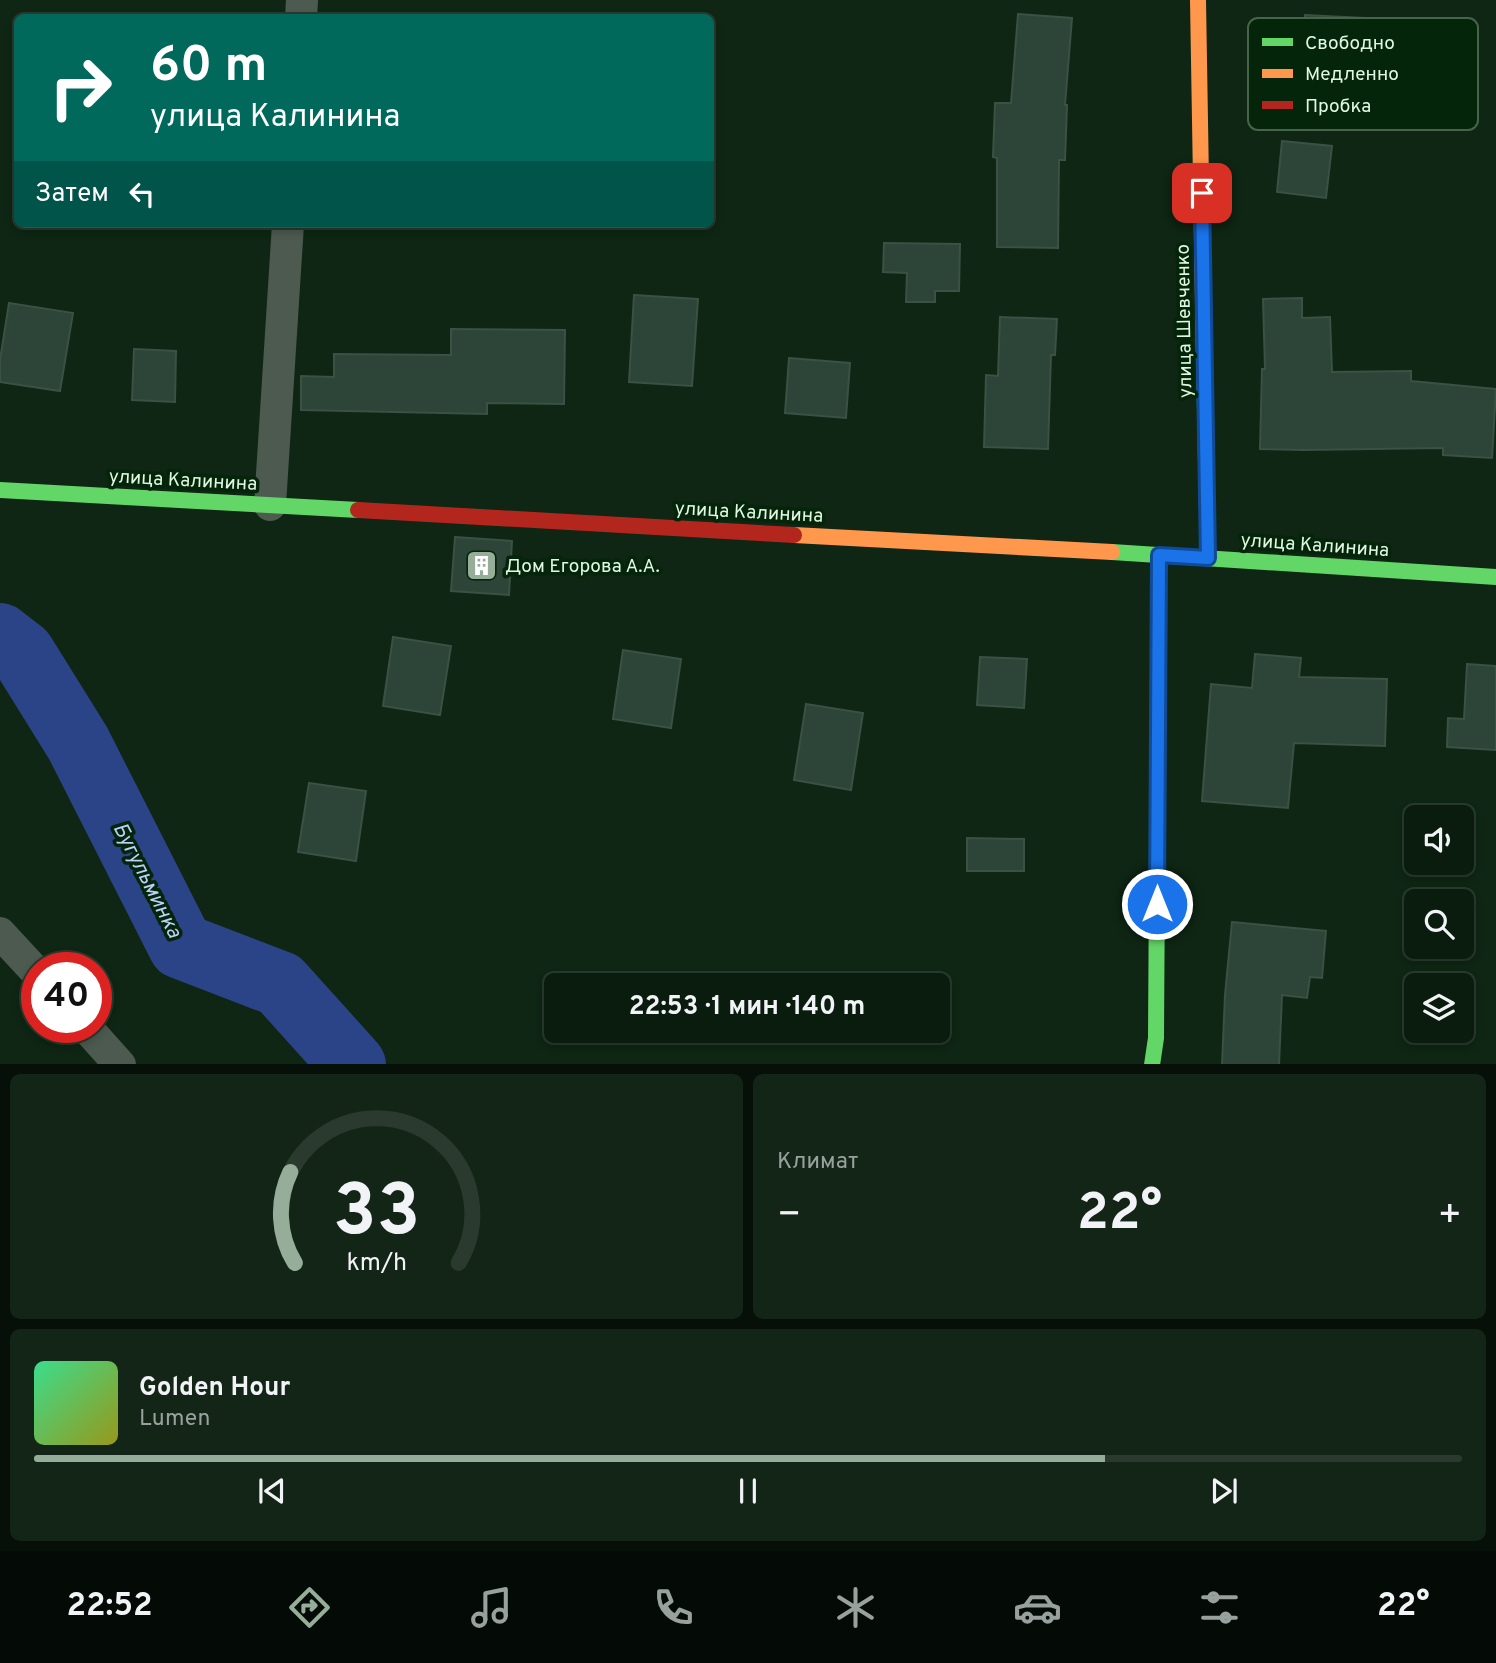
<!DOCTYPE html>
<html lang="ru">
<meta charset="utf-8">
<style>
:root{--surface:#0a1c0e;--page:#132517;--text:#f1f3f6;--muted:#99a19e;--line:#2a3a2e;--accent:#96ae99}
body{margin:0;font-family:Overpass,sans-serif;background:var(--page);color:var(--text);height:100vh;display:flex;flex-direction:column;font-size:26px;white-space:nowrap}
*{box-sizing:border-box;margin:0}
p{font-size:23px;color:var(--muted)}
.icon{flex:none;width:38px;height:38px;fill:none;stroke:currentColor;stroke-width:2;stroke-linecap:round;stroke-linejoin:round}
.map{position:relative;height:1064px;overflow:hidden}
.drawer{display:flex;flex-direction:column;gap:10px;padding:10px;background:#060f08;flex:1}
.drawer>*{flex:none}
.guide{position:absolute;left:14px;top:14px;width:700px;height:214px;border-radius:10px;box-shadow:0 4px 10px #0003,0 0 0 2px var(--line);background:#00695c;color:#fff;overflow:hidden}
.buttons{position:absolute;left:1404px;top:805px;display:grid;gap:14px}
.buttons a{display:grid;place-items:center;width:70px;height:70px;border-radius:10px;background:var(--surface);box-shadow:0 4px 10px #0003,0 0 0 2px var(--line);font-size:35px}
.speed{position:absolute;left:21px;top:952px;display:flex;gap:14px;font-size:35px;font-weight:700;text-align:center}
.speed>*{display:grid;place-content:center;width:91px;height:91px;border-radius:50%;background:var(--surface);box-shadow:0 4px 10px #0003,0 0 0 2px var(--line);line-height:1}
.speed .limit{border:10px solid #d22;background:#fff;color:#111}
.pin{position:absolute;display:grid;place-items:center;width:60px;height:60px;color:#fff;margin:-30px;border-radius:14px;box-shadow:0 4px 10px #0006}
.me{position:absolute;width:77px;margin:-38px;rotate:0deg;stroke-linejoin:round;filter:drop-shadow(0 0 5px #0008)}
.turn{display:flex;align-items:center;gap:24px;height:147px;padding:0 21px;font-size:32px}
.turn .icon{width:91px;height:91px;stroke-width:2.5}
.turn b{display:block;font-size:49px;line-height:60px}
.then{display:flex;align-items:center;height:66px;padding:0 21px;background:#0003;gap:14px;font-size:26px}
.big{font-size:52px;font-weight:700;line-height:1.1}
.drawer .card{flex:1;display:flex;flex-direction:column;justify-content:center;gap:10px;min-width:0;padding:0 24px;border-radius:10px;background:var(--page)}
.drawer .dial{align-items:center;gap:0}
.dial svg{height:182px;overflow:visible;fill:none;stroke:var(--line);stroke-width:7;stroke-linecap:round;text-anchor:middle}
.dial text{fill:var(--text);stroke:none}
.song{display:flex;align-items:center;gap:21px}
.cover{width:84px;height:84px;border-radius:10px;background:linear-gradient(135deg,hsl(150 70% 55%),hsl(60 70% 35%))}
.played{height:7px;border-radius:4px;background:linear-gradient(90deg,var(--accent) 75%,var(--line) 75%)}
.keys{display:flex;justify-content:space-around;direction:ltr}
.heat{display:flex;justify-content:space-between;align-items:center;font-size:38px;direction:ltr}
.drawer .tiles{flex:1;display:grid;gap:10px;grid-template-columns:1fr 1fr}
.card:last-child{grid-column:span 2}
.trip{position:absolute;left:544px;top:973px;width:406px;height:70px;border-radius:10px;background:var(--surface);box-shadow:0 4px 10px #0003,0 0 0 2px var(--line);font-weight:700;line-height:70px;text-align:center}
.dock{display:flex;height:112px;justify-content:space-around;align-items:center;background:#040b06;color:var(--muted)}
.dock .icon{width:49px;height:49px}
.dock .on{color:var(--accent)}
.dock b{font-size:32px;color:var(--text)}
.map>svg:first-child{display:block}
.lines{fill:none;stroke-linecap:round;stroke-linejoin:round}
.river{stroke:#2a4487;stroke-width:66}
.building{fill:#2c4538;stroke:#3a5143;stroke-width:2}
.street{stroke:#4d5a4f;stroke-width:32}
.fast{stroke:#63d668;stroke-width:16}
.slow{stroke:#ff974d;stroke-width:16}
.jam{stroke:#b3261e;stroke-width:16}
.route-casing{stroke:#114b97;stroke-width:18}
.route{stroke:#1a73e8;stroke-width:12}
.labels{text-anchor:middle;stroke-width:7;stroke-linejoin:round;paint-order:stroke}
.street-label{font-size:19px;fill:#e0f7e1;stroke:#04250a}
.poi-label{font-size:19px;fill:#e0f7e1;stroke:#04250a;text-anchor:start}
.water-label{font-size:21px;font-style:italic;fill:#bdd0fb;stroke:#04250a}
.key{fill:#04250a;stroke:#46644a;stroke-width:2}
.key-label{font-size:19px;fill:#e0f7e1}
</style>
<div class="map">
<svg width="1496" height="1065" viewBox="0 0 1496 1065">
<rect width="100%" height="100%" fill="#0e2613"/>
<g class="lines">
<path class="river" d="M0,636L22,653L78,743L181,946L280,984L353,1065"/>
</g>
<path class="building" d="M1018,14L1072,18L1065,105H1067L1065,160H1059L1058,248L997,247V158L993,157L995,103H1011Z
M1305,15L1384,19L1382,62H1372L1370,89L1335,87L1336,65L1303,63Z
M1282,141L1332,146L1326,198L1277,192Z
M884,243L960,244L959,291H935V302H906L907,273L883,272Z
M634,295L698,299L692,386L629,382Z
M1302,298V318L1330,317L1332,372L1411,371V381L1496,389L1492,458L1443,455V448L1303,450L1260,449L1262,369H1265L1263,299Z
M9,303L73,313L60,391L0,382V360Z
M1000,317L1057,319L1055,355H1051L1048,449L984,447L986,375L998,376Z
M451,329L565,330L564,404L487,403V414L301,410V376L334,377V354L451,355Z
M134,349L176,351L175,402L132,400Z
M789,358L850,363L846,418L785,413Z
M455,537L512,541L509,595L451,591Z
M393,637L451,646L440,715L383,706Z
M623,650L681,659L671,728L613,719Z
M1255,654L1301,658L1299,677L1387,679L1385,746L1294,743L1288,808L1202,801L1211,684L1252,688Z
M980,657L1027,659L1024,708L977,705Z
M1467,664L1496,666V750L1447,747L1448,718L1464,719Z
M806,704L863,713L851,790L794,780Z
M309,783L366,791L356,861L298,852Z
M967,838L1024,839V871H967Z
M1232,922L1326,931L1322,978L1310,977L1307,998L1282,995L1279,1065H1222L1225,995Z"/>
<g class="lines">
<path class="street" d="M301,18L302,0
M270,505L288,224
M0,933L37,973
M86,1027L120,1065"/>
<path class="fast" d="M1204,362L1208,558
M0,490L358,510
M1112,552L1496,577
M1152,1065L1156,1038L1159,555"/>
<path class="slow" d="M1198,0L1204,362
M794,535L1112,552"/>
<path class="jam" d="M358,510L794,535"/>
</g>
<g class="lines">
<defs>
<path id="route" d="M1157,904L1159,555L1208,558L1202,193"/>
</defs>
<use href="#route" class="route-casing"/>
<use href="#route" class="route"/>
</g>
<defs>
<symbol id="building-square" viewBox="-11 -11 22 22"><rect x="-9" y="-9" width="18" height="18" rx="4" fill="#96ae99" stroke="#04250a"/><path d="M-4-6H4V6H1V3H-1V6H-4ZM-2.5-4.3h1.7v1.8h-1.7ZM.8-4.3h1.7v1.8H.8ZM-2.5-1h1.7V.8h-1.7ZM.8-1h1.7V.8H.8Z" fill="#fff"/></symbol>
</defs>
<g fill-rule="evenodd">
<use href="#building-square" x="464" y="548" width="35" height="35"/>
</g>
<g class="labels">
<g class="street-label">
<text transform="translate(1183 321) rotate(-91)" y="7">улица Шевченко</text>
<text transform="translate(183 479) rotate(3)" y="7">улица Калинина</text>
<text transform="translate(749 511) rotate(3)" y="7">улица Калинина</text>
<text transform="translate(1315 544) rotate(4)" y="7">улица Калинина</text>
</g>
<g class="poi-label">
<text x="505" y="572">Дом Егорова А.А.</text>
</g>
<g class="water-label">
<text transform="translate(148 880) rotate(63)" y="7">Бугульминка</text>
</g>
</g>
<rect x="1248" y="18" width="230" height="112" rx="10" class="key"/>
<rect x="1262" y="38" width="31" height="8" fill="#63d668"/>
<rect x="1262" y="69" width="31" height="9" fill="#ff974d"/>
<rect x="1262" y="101" width="31" height="8" fill="#b3261e"/>
<g class="key-label">
<text x="1305" y="49">Свободно</text>
<text x="1305" y="80">Медленно</text>
<text x="1305" y="112">Пробка</text>
</g>
</svg>
<div class="buttons">
<a><svg class="icon" aria-label="sound" viewBox="0 0 24 24"><path d="M4 9h4l5-4v14l-5-4H4zM17 9q2 3 0 6"/></svg></a>
<a><svg class="icon" aria-label="search" viewBox="0 0 24 24"><circle cx="10" cy="10" r="6"/><path d="M15 15l6 6"/></svg></a>
<a><svg class="icon" aria-label="layers" viewBox="0 0 24 24"><path d="M12 4l9 5-9 5-9-5zM3 14l9 5 9-5"/></svg></a>
</div>
<div class="speed"><div class="limit">40</div></div>
<div class="pin" style="left:1202px;top:193px;background:#d93025"><svg class="icon" aria-label="arrive" viewBox="0 0 24 24"><path d="M6 21V4h12l-3 4 3 4H6"/></svg></div>
<svg class="me" style="left:1157px;top:904px" viewBox="-20 -20 40 40"><circle r="17" fill="#1a73e8" stroke="#fff" stroke-width="3"/><path d="M0-11L8 9 0 5-8 9z" fill="#fff"/></svg>
<div class="trip">22:53 · 1 мин · 140 m</div>
<div class="guide">
<div class="turn"><svg class="icon" aria-label="right" viewBox="0 0 24 24"><path d="M7 20v-9h11M14 6l5 5-5 5"/></svg><div><b>60 m</b>улица Калинина</div></div>
<div class="then">Затем<svg class="icon" aria-label="left" viewBox="0 0 24 24"><path d="M17 20v-9H6M10 6l-5 5 5 5"/></svg></div>
</div>
</div>
<section class="drawer">
<div class="tiles">
<div class="card dial"><svg viewBox="0 0 100 80">
<path d="M14 69A42 42 0 1 1 86 69"/>
<path d="M14 69A42 42 0 0 1 12 29" stroke="#96ae99"/>
<text x="50" y="56" font-size="32" font-weight="700">33</text>
<text x="50" y="72" font-size="11">km/h</text>
</svg></div>
<div class="card"><p>Климат</p>
<div class="heat"><a>−</a><b class="big">22°</b><a>+</a></div>
</div>
<div class="card">
<div class="song"><i class="cover"></i><div><b>Golden Hour</b><p>Lumen</p></div></div>
<div class="played"></div>
<div class="keys"><svg class="icon" aria-label="previous" viewBox="0 0 24 24"><path d="M18 5L8 12l10 7zM5 5v14"/></svg><svg class="icon" aria-label="pause" viewBox="0 0 24 24"><path d="M8 5v14M16 5v14"/></svg><svg class="icon" aria-label="next" viewBox="0 0 24 24"><path d="M6 5l10 7-10 7zM19 5v14"/></svg></div>
</div>
</div>
</section>
<nav class="dock">
<b>22:52</b>
<svg class="icon on" aria-label="directions" viewBox="0 0 24 24"><path d="M12 3l9 9-9 9-9-9zM9 14v-3h6M13 9l2 2-2 2"/></svg>
<svg class="icon" aria-label="music" viewBox="0 0 24 24"><path d="M9 18V5l10-2v13"/><circle cx="6" cy="18" r="3"/><circle cx="16" cy="16" r="3"/></svg>
<svg class="icon" aria-label="phone" viewBox="0 0 24 24"><path d="M5 4h4l2 5-3 2q2 4 5 5l2-3 5 2v4C11 20 4 13 5 4z"/></svg>
<svg class="icon" aria-label="climate" viewBox="0 0 24 24"><path d="M12 3v18M4 7l16 10M4 17L20 7"/></svg>
<svg class="icon" aria-label="car" viewBox="0 0 24 24"><path d="M5 17H2v-5l4-1 3-4h7l3 4 3 1v5h-3M9 17h6M6 11h13"/><circle cx="7" cy="17" r="2"/><circle cx="17" cy="17" r="2"/></svg>
<svg class="icon" aria-label="filters" viewBox="0 0 24 24"><path d="M4 7h16M4 17h16"/><circle cx="9" cy="7" r="2"/><circle cx="15" cy="17" r="2"/></svg>
<b>22°</b>
</nav>
